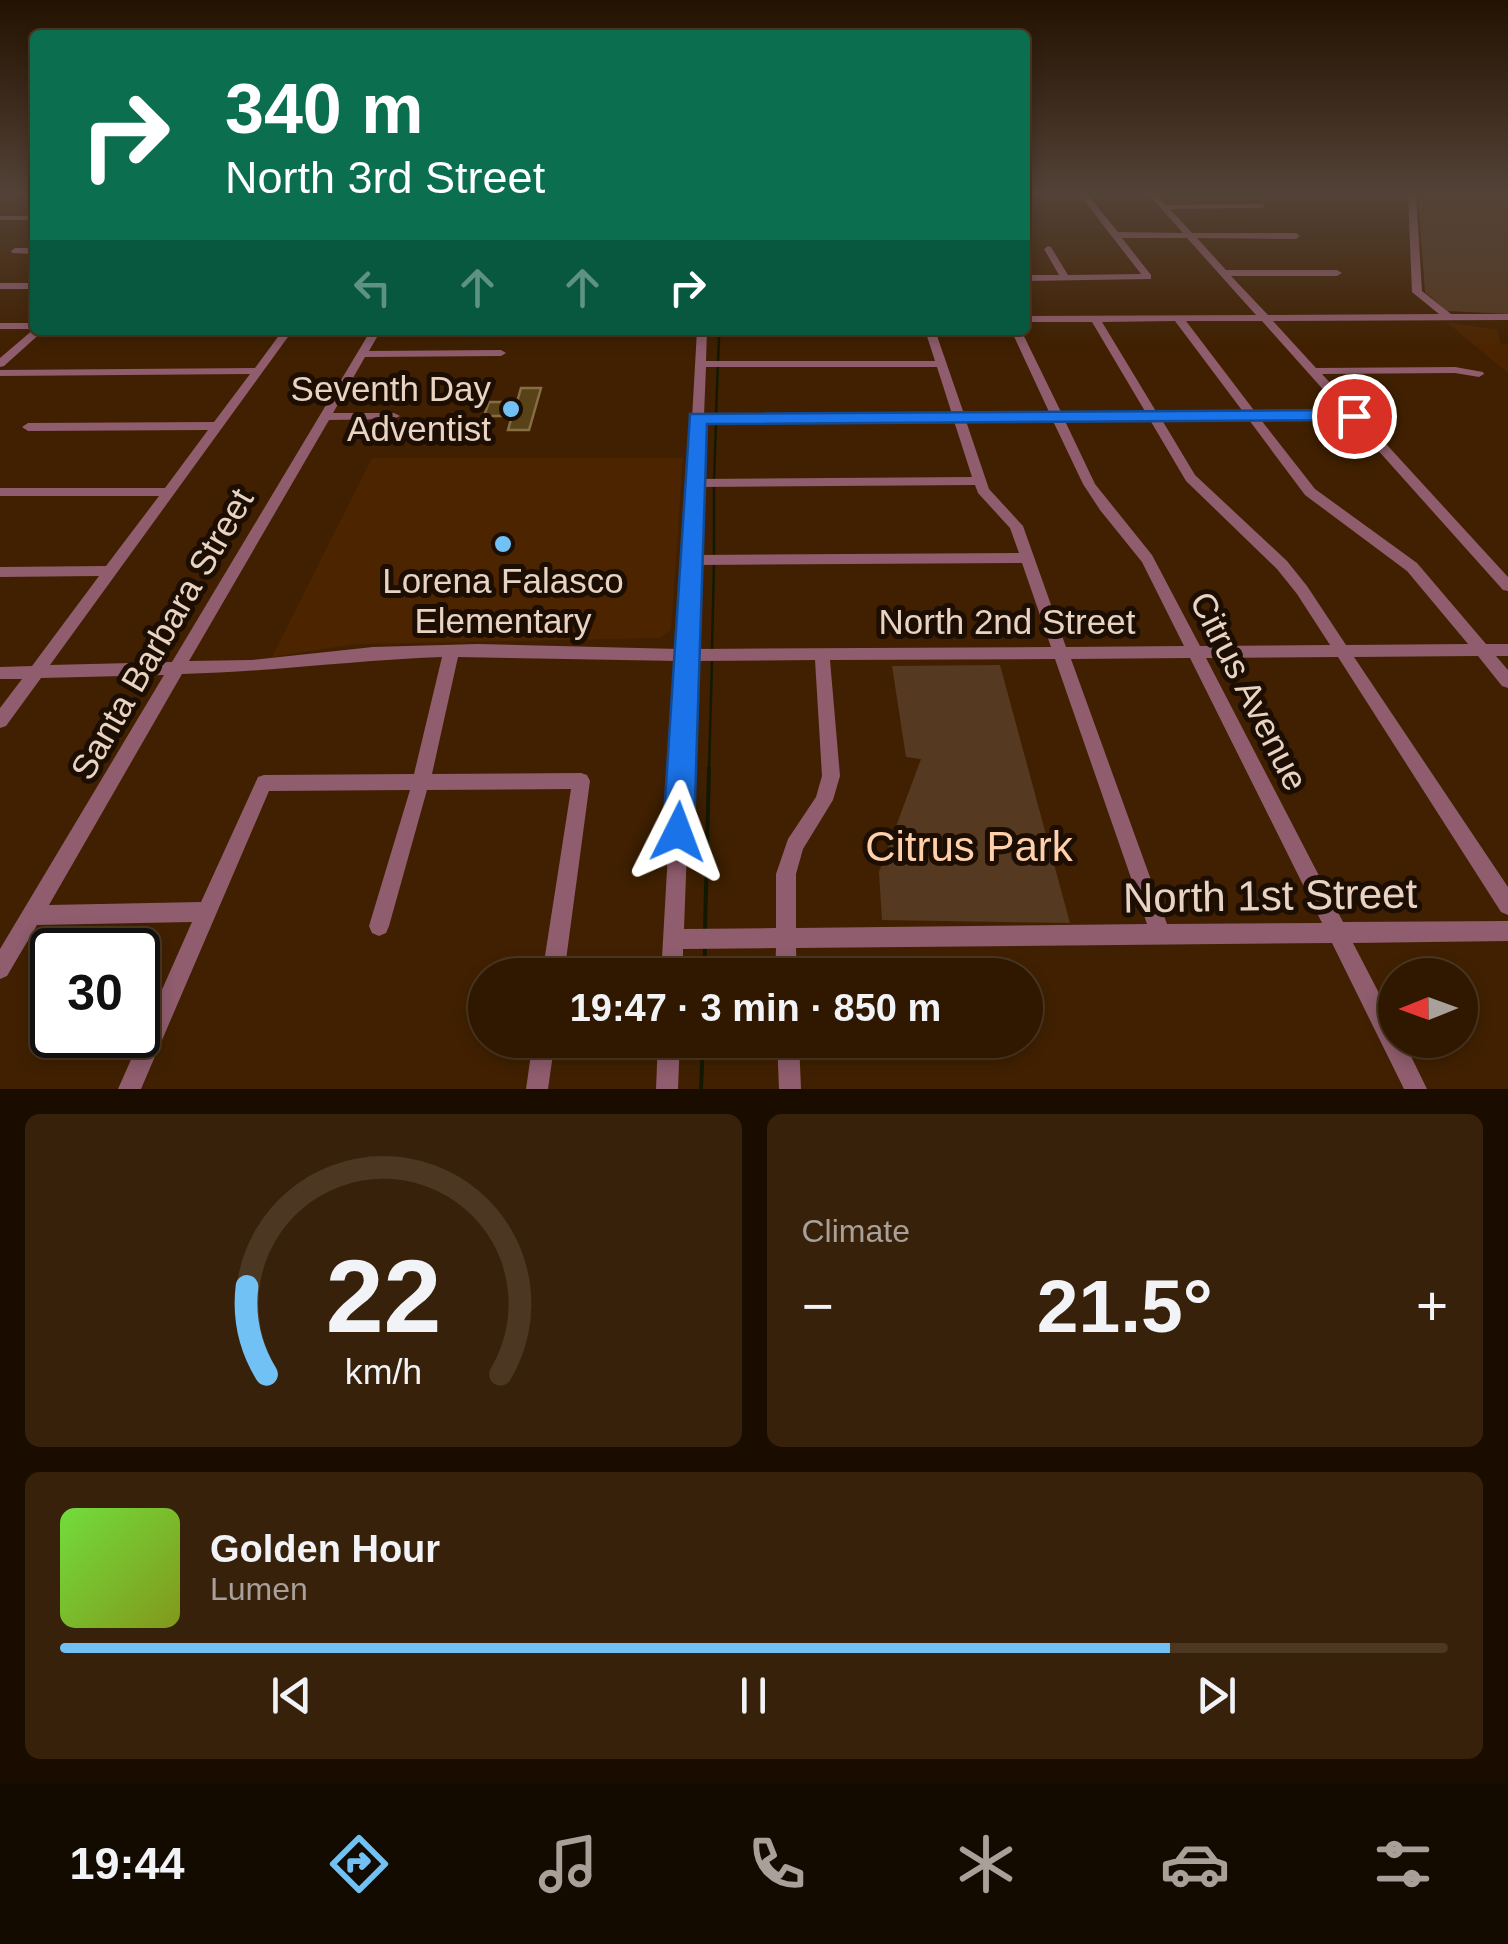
<!DOCTYPE html>
<meta charset="utf-8">
<style>
:root{--surface:#301800;--page:#38210a;--text:#f1f3f6;--muted:#a8a099;--line:#4b3722;--accent:#72c1f5}
body{margin:0;font-family:Arial,sans-serif;background:var(--page);color:var(--text);height:100vh;display:flex;flex-direction:column;font-size:38px;white-space:nowrap}
*{box-sizing:border-box;margin:0}
p{font-size:32px;color:var(--muted)}
.icon{flex:none;width:55px;height:55px;fill:none;stroke:currentColor;stroke-width:2;stroke-linecap:round;stroke-linejoin:round}
.map{position:relative;height:1089px;overflow:hidden}
.details{display:flex;flex-direction:column;gap:25px;padding:25px;background:#1a0d00;flex:1}
.details>*{flex:none}
.guide{position:absolute;left:30px;top:30px;width:1000px;height:305px;border-radius:10px;box-shadow:0 5px 15px #0003,0 0 0 2px var(--line);background:#0b6e4f;color:#fff;overflow:hidden}
.needle{width:65px;rotate:269deg}
.fabs{position:absolute;left:1378px;top:958px;display:grid;gap:20px}
.fabs a{display:grid;place-items:center;width:100px;height:100px;border-radius:50%;background:var(--surface);box-shadow:0 5px 15px #0003,0 0 0 2px var(--line);font-size:50px}
.speed{position:absolute;left:30px;top:928px;display:flex;gap:20px;font-size:50px;font-weight:700;text-align:center}
.speed>*{display:grid;place-content:center;width:130px;height:130px;border-radius:50%;background:var(--surface);box-shadow:0 5px 15px #0003,0 0 0 2px var(--line);line-height:1}
.speed .limit{border:5px solid #111;border-radius:15px;background:#fff;color:#111}
.pin{position:absolute;display:grid;place-items:center;width:85px;height:85px;color:#fff;margin:-42px;border:5px solid #fff;border-radius:50%;box-shadow:0 2px 10px #0007}
.me{position:absolute;width:110px;margin:-55px;rotate:3deg;stroke-linejoin:round;filter:drop-shadow(0 0 8px #0008)}
.turn{display:flex;align-items:center;gap:35px;height:210px;padding:0 30px;font-size:45px}
.turn .icon{width:130px;height:130px;stroke-width:2.5}
.turn b{display:block;font-size:70px;line-height:85px}
.lanes{display:flex;align-items:center;height:95px;padding:0 30px;background:#0003;justify-content:center;gap:50px;direction:ltr}
.lanes .off{opacity:.35}
.big{font-size:75px;font-weight:600;line-height:1.1}
.details .tile{flex:1;display:flex;flex-direction:column;justify-content:center;gap:15px;min-width:0;padding:0 35px;border-radius:15px;background:var(--page)}
.details .dial{align-items:center;gap:0}
.dial svg{height:260px;overflow:visible;fill:none;stroke:var(--line);stroke-width:7;stroke-linecap:round;text-anchor:middle}
.dial text{fill:var(--text);stroke:none}
.song{display:flex;align-items:center;gap:30px}
.cover{width:120px;height:120px;border-radius:15px;background:linear-gradient(135deg,hsl(100 70% 55%),hsl(70 70% 35%))}
.played{height:10px;border-radius:5px;background:linear-gradient(90deg,var(--accent) 80%,var(--line) 80%)}
.keys{display:flex;justify-content:space-around;direction:ltr}
.heat{display:flex;justify-content:space-between;align-items:center;font-size:55px;direction:ltr}
.details .tiles{flex:1;display:grid;gap:25px;grid-template-columns:1fr 1fr}
.tile:last-child{grid-column:span 2}
.trip{position:absolute;left:468px;top:958px;width:575px;height:100px;border-radius:50px;background:var(--surface);box-shadow:0 5px 15px #0003,0 0 0 2px var(--line);font-weight:600;line-height:100px;text-align:center}
.dock{display:flex;height:160px;justify-content:space-around;align-items:center;background:#130a00;color:var(--muted)}
.dock .icon{width:70px;height:70px}
.dock .active{color:var(--accent)}
.dock b{font-size:45px;color:var(--text)}
.map>svg:first-child{display:block}
.built{fill:#4c2500}
.green{fill:#553921}
.lines{fill:none;stroke-linecap:round;stroke-linejoin:round}
.stream-far1{stroke:#131900;stroke-width:2.5}
.stream{stroke:#131900;stroke-width:4}
.building{fill:#594218;stroke:#866d44;stroke-width:2.5}
.minor{fill:#8f5d6d;fill-rule:evenodd}
.route{fill:#1a73e8;stroke:#114b97;stroke-width:2.5}
.poi-dot{fill:#72c1f5;stroke:#1c0e03;stroke-width:4}
.labels{text-anchor:middle;stroke-width:10;stroke-linejoin:round;paint-order:stroke}
.poi-label{font-size:35px;fill:#e9d3c3;stroke:#1c0e03;text-anchor:end}
.street-label{font-size:35px;fill:#e9d3c3;stroke:#1c0e03}
.near-park-label{font-size:42px;fill:#ffd0ab;stroke:#1c0e03}
.near-street-label{font-size:42px;fill:#e9d3c3;stroke:#1c0e03}
</style>
<div class="map">
<svg width="1508" height="1089" viewBox="0 0 1508 1089">
<rect width="100%" height="100%" fill="#402000"/>
<path class="built" d="M1446,322L1498,330L1500,343L1508,345V373Z
M372,458H683L671,630L660,638L356,644L272,657Z"/>
<path class="green" d="M1418,194H1508V314L1447,311L1425,292Z
M1000,665L1070,923L882,920L879,872L921,759L906,757L892,666Z"/>
<g class="lines">
<path class="stream-far1" d="M716,414L719,337
M714,479L716,422
M714,487V554
M712,649L714,562
M709,770L712,662"/>
<path class="stream" d="M705,929L709,768
M704,975L705,947
M701,1089L703,1040"/>
</g>
<path class="building" d="M521,388H541L529,430H508L512,416H484L489,402H517Z"/>
<g class="lines">
<path class="minor" d="M1079,194H1087L1118,232L1183,233L1148,194H1156L1166,205L1264,204L1265,206L1261,208L1170,209L1192,233H1296L1300,236L1296,239L1197,238L1226,270H1337L1342,273L1337,276H1231L1268,315L1439,314L1412,292L1408,194H1416L1422,291L1451,314H1508V320L1273,321L1316,368L1455,367L1483,372L1484,374L1479,377L1455,373L1322,374L1508,577V591L1503,590L1350,419L1261,420L1315,489L1417,563L1486,644H1508V656H1496L1508,670V688L1502,686L1478,656L1354,657L1508,887V915L1501,912L1338,657L1206,658L1343,922L1508,921V941L1353,943L1395,1024V1040H1403L1427,1089H1404L1332,943L796,948L797,975H775L776,948L683,949V975H661L679,661L458,657L432,774L581,773L587,775L590,781L564,975H542L571,789L427,790L389,926L386,933L379,936L372,933L369,926L410,790L269,791L141,1089H118L192,922L37,925L7,976L0,979V949L164,675L41,678L6,726L0,728V708L22,679H0V667L32,666L99,576L0,577V567L106,566L159,496H0V488H165L208,430L28,431L22,427L28,423L214,422L250,374L0,376V370L255,368L283,330H293L50,665L172,662L371,330H381L369,351L501,350L506,353L501,356L365,357L333,413H394L400,416L394,419L329,420L189,661L252,660L373,647L478,644L679,649L697,330H707L706,361H935L925,330H935L964,414H1050L1011,330H1021L1062,414L1146,413L1092,322H1025V316L1256,315L1187,238H1122L1151,275V279L1025,281V275H1059L1044,249L1048,246L1051,247L1068,275L1141,274ZM1175,321L1244,413H1157L1102,322ZM1186,321H1262L1344,413H1256ZM706,367H937L952,414L704,415ZM1150,420L1186,481L1277,569L1297,594L1330,645L1200,646L1152,555L1095,484L1065,421ZM1162,420H1249L1305,495L1407,571L1468,644L1346,645L1307,586L1287,561L1195,475ZM954,421L972,477L701,479L704,422ZM966,421H1053L1083,484L1100,510L1142,562L1184,646L1066,647L1023,526L989,489ZM975,485L978,493L1010,528L1019,553L698,555L701,487ZM1022,563L1051,647L695,649L698,565ZM442,657L414,774L264,775L258,777L201,902L49,905L182,674C269,672 355,660 442,657ZM1190,658L1322,923L1167,924L1071,659ZM1055,659L1147,924L796,928V874L803,849L833,800L840,776L830,660ZM815,660L822,776L816,797L788,839L776,874V928L684,929L694,661Z
M1025,208L1029,210L1031,217H1025Z
M0,216H35V220H0Z
M15,248H35V254L12,253L11,251Z
M0,283H35V289H0Z
M0,323H35V330H44L4,366L0,367V358L34,329H0Z
M533,1040H555L548,1089H526Z
M658,1040H680L678,1089H656Z
M777,1040H799L801,1089H779Z"/>
</g>
<linearGradient id="sky" x2="0" y2="1"><stop stop-color="#231200"/><stop offset="0.56" stop-color="#534237"/><stop offset="1" stop-color="#534237" stop-opacity="0"/></linearGradient>
<rect width="1508" height="346" fill="url(#sky)"/>
<path class="route" d="M1354,410L1364,416L1361,420L707,424L694,832L689,843L678,847L667,843L663,832L690,414Z"/>
<g class="poi-dot">
<circle cx="511" cy="409" r="10"/>
<circle cx="503" cy="544" r="10"/>
</g>
<g class="labels">
<g class="poi-label">
<text x="491" y="401">Seventh Day<tspan x="491" dy="40">Adventist</tspan></text>
<text x="503" y="593" text-anchor="middle">Lorena Falasco<tspan x="503" dy="40">Elementary</tspan></text>
</g>
<g class="street-label">
<text x="1007" y="634">North 2nd Street</text>
<text transform="translate(162 634) rotate(-60)" y="12">Santa Barbara Street</text>
<text transform="translate(1249 691) rotate(63)" y="12">Citrus Avenue</text>
</g>
<g class="near-park-label">
<text x="969" y="861">Citrus Park</text>
</g>
<g class="near-street-label">
<text transform="translate(1270 895) rotate(-1)" y="15">North 1st Street</text>
</g>
</g>
</svg>
<div class="fabs">
<a><svg class="needle" viewBox="-14 -14 28 28"><path d="M0-13l5 13h-10z" fill="#e53935"/><path d="M0 13l5-13h-10z" fill="#a8a099"/></svg></a>
</div>
<div class="speed"><div class="limit">30</div></div>
<div class="pin" style="left:1354px;top:416px;background:#d93025"><svg class="icon" aria-label="arrive" viewBox="0 0 24 24"><path d="M6 21V4h12l-3 4 3 4H6"/></svg></div>
<svg class="me" style="left:678px;top:832px" viewBox="-20 -20 40 40"><path d="M0-17L14 15 0 8-14 15z" fill="#1a73e8" stroke="#fff" stroke-width="4"/></svg>
<div class="trip">19:47 · 3 min · 850 m</div>
<div class="guide">
<div class="turn"><svg class="icon" aria-label="right" viewBox="0 0 24 24"><path d="M7 20v-9h11M14 6l5 5-5 5"/></svg><div><b>340 m</b>North 3rd Street</div></div>
<div class="lanes"><svg class="icon off" aria-label="left" viewBox="0 0 24 24"><path d="M17 20v-9H6M10 6l-5 5 5 5"/></svg><svg class="icon off" aria-label="ahead" viewBox="0 0 24 24"><path d="M12 20V5M6 11l6-6 6 6"/></svg><svg class="icon off" aria-label="ahead" viewBox="0 0 24 24"><path d="M12 20V5M6 11l6-6 6 6"/></svg><svg class="icon" aria-label="right" viewBox="0 0 24 24"><path d="M7 20v-9h11M14 6l5 5-5 5"/></svg></div>
</div>
</div>
<section class="details">
<div class="tiles">
<div class="tile dial"><svg viewBox="0 0 100 80">
<path d="M14 69A42 42 0 1 1 86 69"/>
<path d="M14 69A42 42 0 0 1 8 42" stroke="#72c1f5"/>
<text x="50" y="56" font-size="32" font-weight="700">22</text>
<text x="50" y="72" font-size="11">km/h</text>
</svg></div>
<div class="tile"><p>Climate</p>
<div class="heat"><a>−</a><b class="big">21.5°</b><a>+</a></div>
</div>
<div class="tile">
<div class="song"><i class="cover"></i><div><b>Golden Hour</b><p>Lumen</p></div></div>
<div class="played"></div>
<div class="keys"><svg class="icon" aria-label="previous" viewBox="0 0 24 24"><path d="M18 5L8 12l10 7zM5 5v14"/></svg><svg class="icon" aria-label="pause" viewBox="0 0 24 24"><path d="M8 5v14M16 5v14"/></svg><svg class="icon" aria-label="next" viewBox="0 0 24 24"><path d="M6 5l10 7-10 7zM19 5v14"/></svg></div>
</div>
</div>
</section>
<nav class="dock">
<b>19:44</b>
<svg class="icon active" aria-label="directions" viewBox="0 0 24 24"><path d="M12 3l9 9-9 9-9-9zM9 14v-3h6M13 9l2 2-2 2"/></svg>
<svg class="icon" aria-label="music" viewBox="0 0 24 24"><path d="M9 18V5l10-2v13"/><circle cx="6" cy="18" r="3"/><circle cx="16" cy="16" r="3"/></svg>
<svg class="icon" aria-label="phone" viewBox="0 0 24 24"><path d="M5 4h4l2 5-3 2q2 4 5 5l2-3 5 2v4C11 20 4 13 5 4z"/></svg>
<svg class="icon" aria-label="climate" viewBox="0 0 24 24"><path d="M12 3v18M4 7l16 10M4 17L20 7"/></svg>
<svg class="icon" aria-label="car" viewBox="0 0 24 24"><path d="M5 17H2v-5l4-1 3-4h7l3 4 3 1v5h-3M9 17h6M6 11h13"/><circle cx="7" cy="17" r="2"/><circle cx="17" cy="17" r="2"/></svg>
<svg class="icon" aria-label="filters" viewBox="0 0 24 24"><path d="M4 7h16M4 17h16"/><circle cx="9" cy="7" r="2"/><circle cx="15" cy="17" r="2"/></svg>
</nav>
